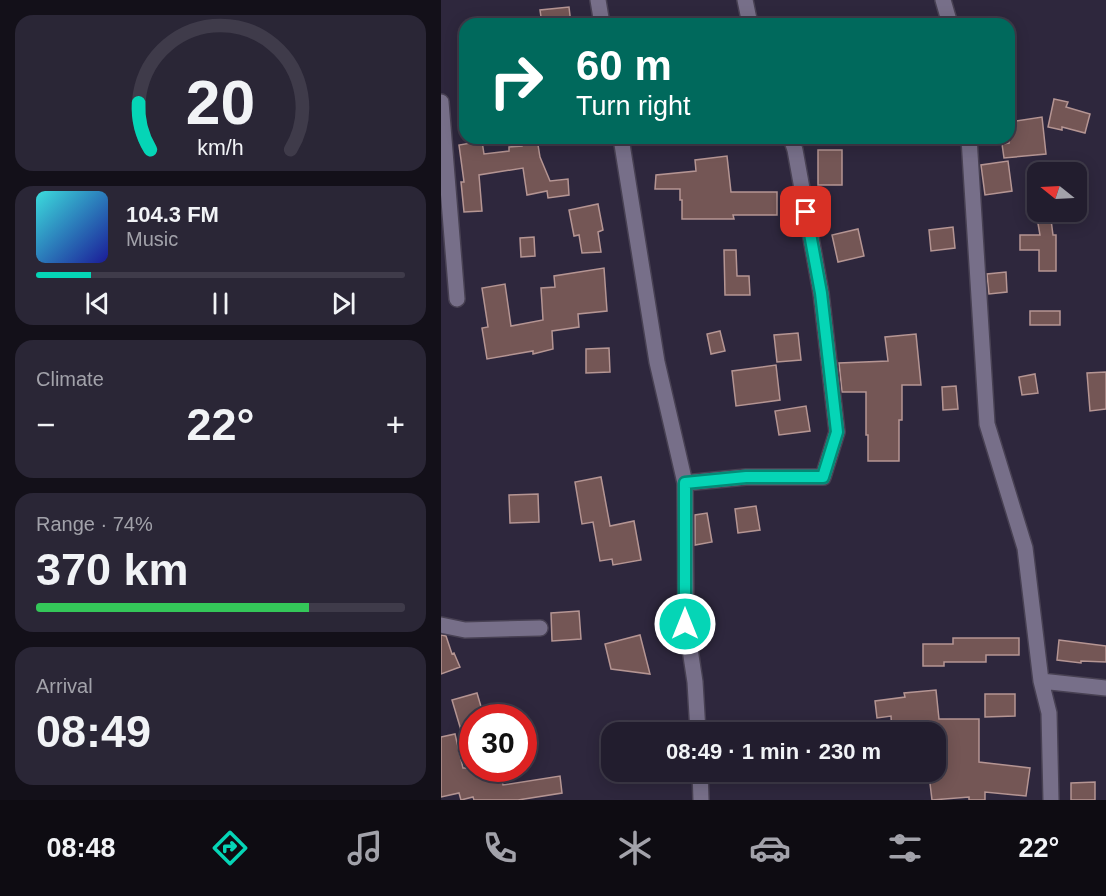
<!DOCTYPE html>
<meta charset="utf-8">
<style>
:root{--surface:#221d2e;--page:#2a2636;--text:#f1f3f6;--muted:#a2a2aa;--line:#3f3b4a;--accent:#05d5b6}
body{margin:0;font-family:Helvetica,sans-serif;background:var(--page);color:var(--text);height:100vh;display:flex;flex-direction:column;font-size:22px;white-space:nowrap}
*{box-sizing:border-box;margin:0}
p{font-size:20px;color:var(--muted)}
.icon{flex:none;width:33px;height:33px;fill:none;stroke:currentColor;stroke-width:2;stroke-linecap:round;stroke-linejoin:round}
.map{position:relative;flex:1;overflow:hidden}
.side{display:flex;flex-direction:column;gap:15px;padding:15px;background:#131019;width:441px}
.side>*{flex:none}
.guide{position:absolute;left:18px;top:18px;width:556px;height:126px;border-radius:18px;box-shadow:0 3px 15px #0003,0 0 0 2px var(--line);background:#00695c;color:#fff;overflow:hidden}
.needle{width:39px;rotate:288deg}
.tools{position:absolute;left:586px;top:162px;display:grid;gap:12px}
.tools a{display:grid;place-items:center;width:60px;height:60px;border-radius:12px;background:var(--surface);box-shadow:0 3px 15px #0003,0 0 0 2px var(--line);font-size:30px}
.speed{position:absolute;left:18px;top:704px;display:flex;gap:12px;font-size:30px;font-weight:700;text-align:center}
.speed>*{display:grid;place-content:center;width:78px;height:78px;border-radius:50%;background:var(--surface);box-shadow:0 3px 15px #0003,0 0 0 2px var(--line);line-height:1}
.speed .limit{border:9px solid #d22;background:#fff;color:#111}
.pin{position:absolute;display:grid;place-items:center;width:51px;height:51px;color:#fff;margin:-26px;border-radius:12px;box-shadow:0 3px 9px #0006}
.me{position:absolute;width:66px;margin:-33px;rotate:0deg;stroke-linejoin:round;filter:drop-shadow(0 0 4px #0008)}
.turn{display:flex;align-items:center;gap:21px;height:126px;padding:0 18px;font-size:27px}
.turn .icon{width:78px;height:78px;stroke-width:2.5}
.turn b{display:block;font-size:42px;line-height:51px}
.big{font-size:45px;font-weight:700;line-height:1.1}
.side .widget{flex:1;display:flex;flex-direction:column;justify-content:center;gap:9px;min-width:0;padding:0 21px;border-radius:18px;background:var(--page)}
.side .dial{align-items:center;gap:0}
.dial svg{height:156px;overflow:visible;fill:none;stroke:var(--line);stroke-width:7;stroke-linecap:round;text-anchor:middle}
.dial text{fill:var(--text);stroke:none}
.song{display:flex;align-items:center;gap:18px}
.cover{width:72px;height:72px;border-radius:9px;background:linear-gradient(135deg,hsl(180 70% 55%),hsl(240 70% 35%))}
.played{height:6px;border-radius:3px;background:linear-gradient(90deg,var(--accent) 15%,var(--line) 15%)}
.keys{display:flex;justify-content:space-around;direction:ltr}
.heat{display:flex;justify-content:space-between;align-items:center;font-size:33px;direction:ltr}
.charge{height:9px;border-radius:4px;background:linear-gradient(90deg,#34c759 74%,var(--line) 0)}
.trip{position:absolute;left:160px;top:722px;width:345px;height:60px;border-radius:18px;background:var(--surface);box-shadow:0 3px 15px #0003,0 0 0 2px var(--line);font-weight:700;line-height:60px;text-align:center}
.tab-bar{display:flex;height:96px;justify-content:space-around;align-items:center;background:#0e0c12;color:var(--muted)}
.tab-bar .icon{width:42px;height:42px}
.tab-bar .on{color:var(--accent)}
.tab-bar b{font-size:27px;color:var(--text)}
main{display:flex;flex:1;min-height:0}
.map>svg:first-child{display:block}
.building{fill:#745655;stroke:#b59593;stroke-width:1.5}
.lines{fill:none;stroke-linecap:round;stroke-linejoin:round}
.street-casing{stroke:#484153;stroke-width:18}
.street{stroke:#776f89;stroke-width:15}
.route-casing{stroke:#038a76;stroke-width:15}
.route{stroke:#05d5b6;stroke-width:10}
</style>
<main>
<section class="side">
<div class="widget dial"><svg viewBox="0 0 100 80">
<path d="M14 69A42 42 0 1 1 86 69"/>
<path d="M14 69A42 42 0 0 1 8 45" stroke="#05d5b6"/>
<text x="50" y="56" font-size="32" font-weight="700">20</text>
<text x="50" y="72" font-size="11">km/h</text>
</svg></div>
<div class="widget">
<div class="song"><i class="cover"></i><div><b>104.3 FM</b><p>Music</p></div></div>
<div class="played"></div>
<div class="keys"><svg class="icon" aria-label="previous" viewBox="0 0 24 24"><path d="M18 5L8 12l10 7zM5 5v14"/></svg><svg class="icon" aria-label="pause" viewBox="0 0 24 24"><path d="M8 5v14M16 5v14"/></svg><svg class="icon" aria-label="next" viewBox="0 0 24 24"><path d="M6 5l10 7-10 7zM19 5v14"/></svg></div>
</div>
<div class="widget"><p>Climate</p>
<div class="heat"><a>−</a><b class="big">22°</b><a>+</a></div>
</div>
<div class="widget"><p>Range · 74%</p><b class="big">370 km</b><div class="charge"></div></div>
<div class="widget"><p>Arrival</p><b class="big">08:49</b></div>
</section>
<div class="map">
<svg width="665" height="800" viewBox="0 0 665 800">
<rect width="100%" height="100%" fill="#2e273d"/>
<path class="building" d="M128,7L130,24H101L99,10Z
M613,99L627,102L625,107L649,114L644,133L621,127V130L607,127Z
M601,117L605,154L563,158L561,144L568,143V122Z
M96,139L99,157L109,181L127,179L128,195L107,198L106,191L86,195L82,168L38,175L41,211L23,212L20,182H23L18,145L41,141L43,154L68,151V147L81,146V141Z
M377,150H401V185H377Z
M286,156L290,192H336V215H292L293,219H241V200H239V189H214L215,175L255,171L254,160Z
M567,161L571,191L544,195L540,165Z
M157,204L162,230L157,232L160,252L141,253L138,235L133,236L128,210Z
M595,212H609L612,235H615V271H598V250H579V235H599Z
M512,227L514,248L490,251L488,230Z
M417,229L423,256L397,262L391,235Z
M93,237L94,256L80,257L79,238Z
M283,250H295L296,276H308L309,295H284Z
M163,268L166,311L137,314L138,327L111,331L112,349L92,354V351L46,359L41,328L47,327L41,288L64,284L70,326L102,320L100,288L114,287L113,276Z
M565,272L566,292L548,294L546,274Z
M589,311H619V325H589Z
M279,331L284,351L270,354L266,334Z
M357,333L360,360L336,362L333,335Z
M475,334L480,385H461V420H458V461H427V435H425V392H401L398,363L447,361L444,337Z
M168,348L169,372L145,373V349Z
M335,365L339,400L295,406L291,371Z
M665,372V409L649,411L646,373Z
M594,374L597,393L581,395L578,377Z
M515,386L517,409L502,410L501,387Z
M365,406L369,431L338,435L334,411Z
M160,477L169,526L193,521L200,560L172,565L171,559L159,561L152,522L141,524L134,482Z
M97,494L98,522L69,523L68,495Z
M315,506L319,530L297,533L294,509Z
M266,513L271,542L254,545V515Z
M138,611L140,639L111,641L110,613Z
M0,635L5,636L11,654L13,653L19,667L0,674Z
M199,635L209,674L170,669L164,644Z
M512,638H578V655H545V662H503V666H482V644H512Z
M618,640L665,646V662L640,661V663L616,660Z
M495,690L498,719H538V762L589,768L585,796L544,792V800H528V797L491,800L488,775L495,774V732H451L450,716L436,718L434,701L464,697L463,693Z
M36,693L41,710L32,713V756L28,757L11,700Z
M544,694H574V716L544,717Z
M14,734L22,768H58L62,785L119,776L121,793L77,800H33L32,797L20,800L18,793L0,797V737Z
M654,782V800H630V783Z"/>
<g class="lines">
<defs>
<path id="street" d="M157,0L161,24
M304,0L309,24
M502,0L509,24
M0,102L16,299
M180,138L216,362L244,483L245,623L254,682L257,732
M528,138L546,424L584,548L600,681L608,713L610,800
M244,483L305,477H382L396,432L380,293L354,150L350,138
M0,625L24,630L99,628
M600,681L665,688
M259,771L260,800"/>
</defs>
<use href="#street" class="street-casing"/>
<use href="#street" class="street"/>
</g>
<g class="lines">
<defs>
<path id="route" d="M244,624V483L305,477H382L396,432L380,293L365,212"/>
</defs>
<use href="#route" class="route-casing"/>
<use href="#route" class="route"/>
</g>
</svg>
<div class="tools">
<a><svg class="needle" viewBox="-14 -14 28 28"><path d="M0-13l5 13h-10z" fill="#e53935"/><path d="M0 13l5-13h-10z" fill="#a2a2aa"/></svg></a>
</div>
<div class="speed"><div class="limit">30</div></div>
<div class="pin" style="left:365px;top:212px;background:#d93025"><svg class="icon" aria-label="arrive" viewBox="0 0 24 24"><path d="M6 21V4h12l-3 4 3 4H6"/></svg></div>
<svg class="me" style="left:244px;top:624px" viewBox="-20 -20 40 40"><circle r="17" fill="#05d5b6" stroke="#fff" stroke-width="3"/><path d="M0-11L8 9 0 5-8 9z" fill="#fff"/></svg>
<div class="trip">08:49 · 1 min · 230 m</div>
<div class="guide">
<div class="turn"><svg class="icon" aria-label="right" viewBox="0 0 24 24"><path d="M7 20v-9h11M14 6l5 5-5 5"/></svg><div><b>60 m</b>Turn right</div></div>
</div>
</div>
</main>
<nav class="tab-bar">
<b>08:48</b>
<svg class="icon on" aria-label="directions" viewBox="0 0 24 24"><path d="M12 3l9 9-9 9-9-9zM9 14v-3h6M13 9l2 2-2 2"/></svg>
<svg class="icon" aria-label="music" viewBox="0 0 24 24"><path d="M9 18V5l10-2v13"/><circle cx="6" cy="18" r="3"/><circle cx="16" cy="16" r="3"/></svg>
<svg class="icon" aria-label="phone" viewBox="0 0 24 24"><path d="M5 4h4l2 5-3 2q2 4 5 5l2-3 5 2v4C11 20 4 13 5 4z"/></svg>
<svg class="icon" aria-label="climate" viewBox="0 0 24 24"><path d="M12 3v18M4 7l16 10M4 17L20 7"/></svg>
<svg class="icon" aria-label="car" viewBox="0 0 24 24"><path d="M5 17H2v-5l4-1 3-4h7l3 4 3 1v5h-3M9 17h6M6 11h13"/><circle cx="7" cy="17" r="2"/><circle cx="17" cy="17" r="2"/></svg>
<svg class="icon" aria-label="filters" viewBox="0 0 24 24"><path d="M4 7h16M4 17h16"/><circle cx="9" cy="7" r="2"/><circle cx="15" cy="17" r="2"/></svg>
<b>22°</b>
</nav>
